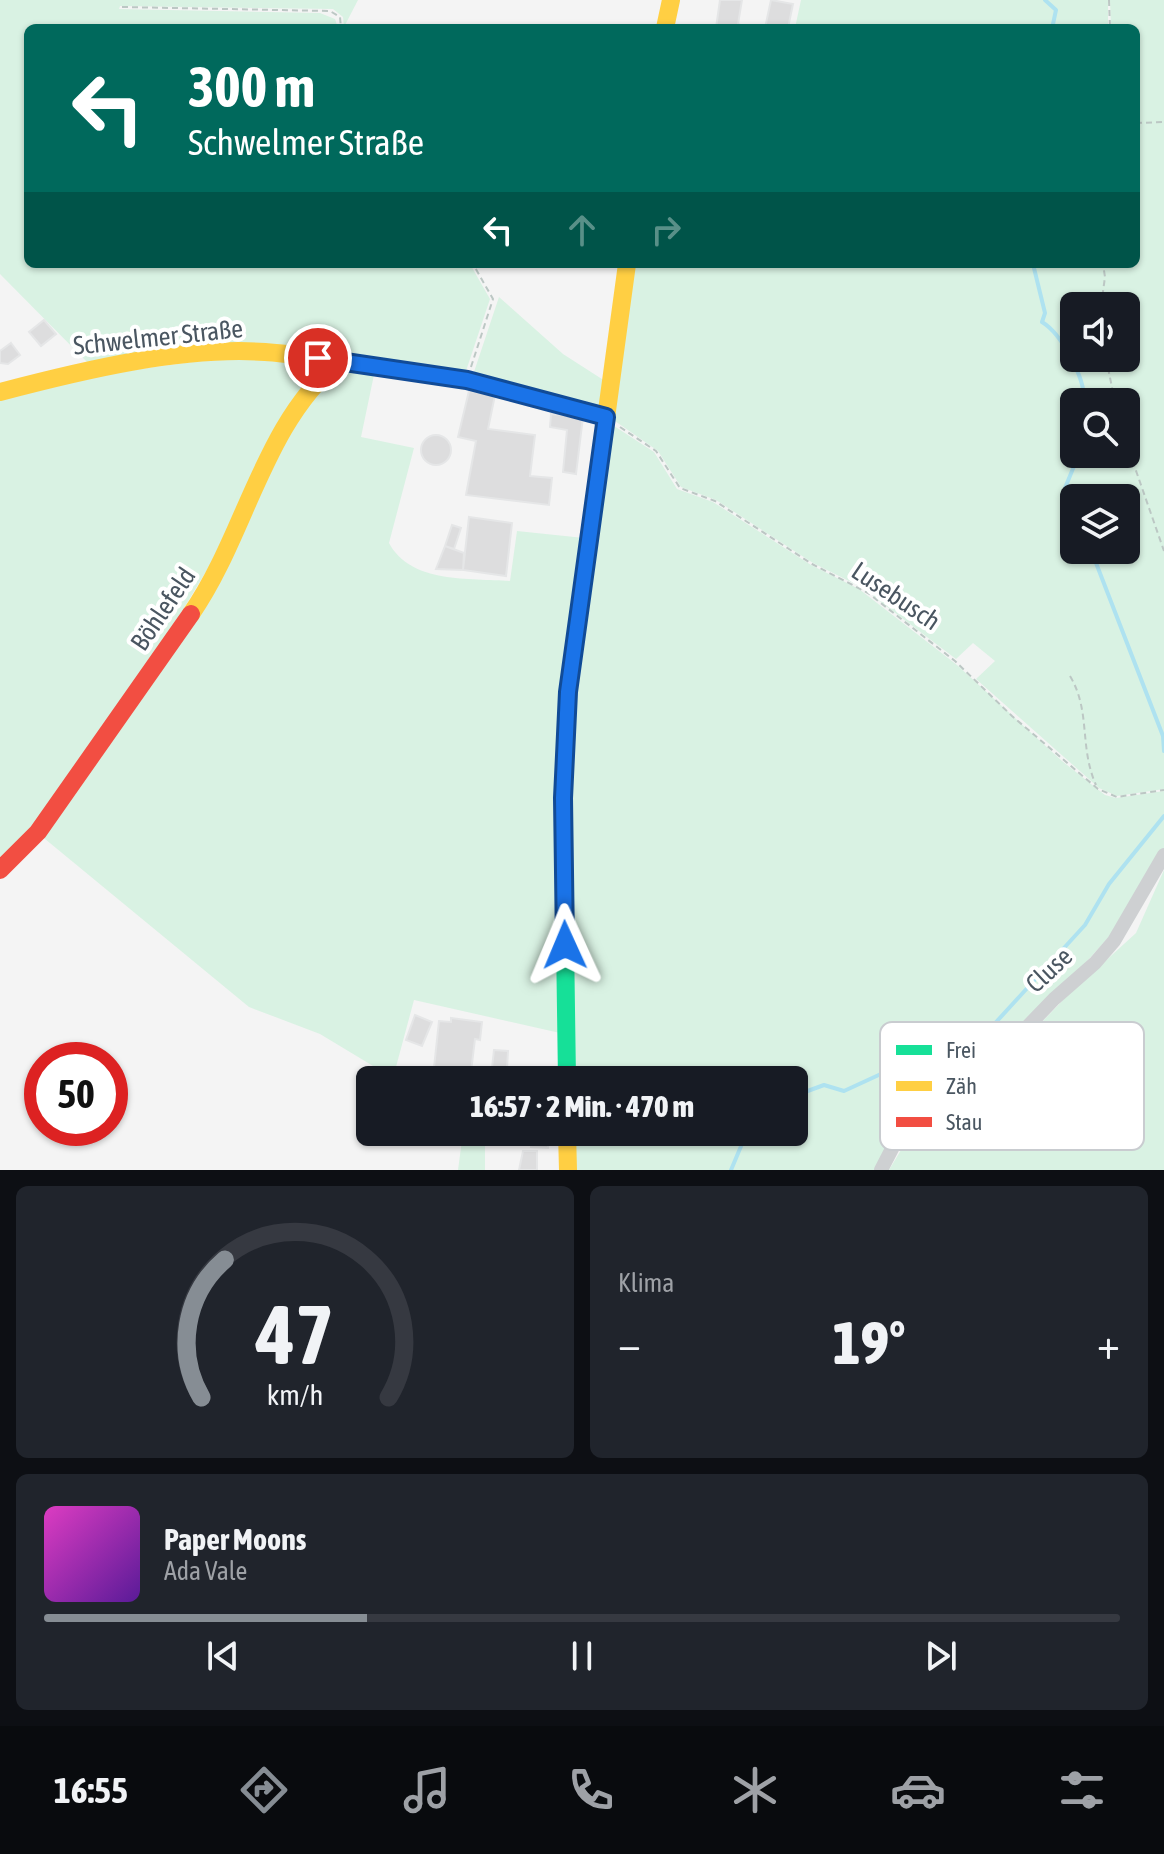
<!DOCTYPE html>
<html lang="de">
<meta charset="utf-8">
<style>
:root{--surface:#171b24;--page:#20242c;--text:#f1f3f6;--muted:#9ea1a6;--line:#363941;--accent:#868d94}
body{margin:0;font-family:"Asap Condensed",sans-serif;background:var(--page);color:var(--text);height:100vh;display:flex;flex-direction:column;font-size:30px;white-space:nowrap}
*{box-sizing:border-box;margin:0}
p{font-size:26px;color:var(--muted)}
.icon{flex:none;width:44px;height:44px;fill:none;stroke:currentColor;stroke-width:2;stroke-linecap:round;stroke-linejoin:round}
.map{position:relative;height:1170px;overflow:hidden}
.side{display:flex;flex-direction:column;gap:16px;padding:16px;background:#0d0f14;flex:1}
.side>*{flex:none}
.guide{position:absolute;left:24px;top:24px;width:1116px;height:244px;border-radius:12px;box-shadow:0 2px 6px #0004;background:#00695c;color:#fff;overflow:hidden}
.fabs{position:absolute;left:1060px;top:292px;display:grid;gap:16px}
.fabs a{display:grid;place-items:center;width:80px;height:80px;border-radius:12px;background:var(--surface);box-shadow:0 2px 6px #0004;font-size:40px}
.speed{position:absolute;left:24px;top:1042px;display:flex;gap:16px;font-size:40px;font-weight:700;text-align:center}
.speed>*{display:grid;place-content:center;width:104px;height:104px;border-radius:50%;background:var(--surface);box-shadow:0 2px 6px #0004;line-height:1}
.speed .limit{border:12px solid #d22;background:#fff;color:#111}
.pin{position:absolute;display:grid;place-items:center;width:68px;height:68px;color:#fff;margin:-34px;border:4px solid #fff;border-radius:50%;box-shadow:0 2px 8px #0007}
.me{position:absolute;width:88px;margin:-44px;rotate:359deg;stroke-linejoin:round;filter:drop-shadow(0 0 6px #0008)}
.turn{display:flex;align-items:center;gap:28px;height:168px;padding:0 32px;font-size:36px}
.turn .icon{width:104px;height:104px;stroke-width:2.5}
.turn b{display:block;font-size:56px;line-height:68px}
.lanes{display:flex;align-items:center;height:76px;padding:0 32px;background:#0003;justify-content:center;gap:40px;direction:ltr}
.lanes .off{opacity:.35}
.big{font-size:60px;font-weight:800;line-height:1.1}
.side .widget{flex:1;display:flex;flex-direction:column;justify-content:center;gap:12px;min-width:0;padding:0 28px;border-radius:12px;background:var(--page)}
.side .dial{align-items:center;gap:0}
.dial svg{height:208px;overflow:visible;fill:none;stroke:var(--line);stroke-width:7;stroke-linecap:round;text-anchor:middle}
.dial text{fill:var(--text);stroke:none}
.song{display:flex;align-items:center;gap:24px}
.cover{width:96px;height:96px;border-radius:12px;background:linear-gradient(135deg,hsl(310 70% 55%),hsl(270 70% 35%))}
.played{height:8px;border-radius:4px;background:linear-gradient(90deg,var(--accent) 30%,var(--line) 30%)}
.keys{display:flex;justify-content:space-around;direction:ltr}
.heat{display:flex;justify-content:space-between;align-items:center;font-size:44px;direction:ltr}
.side .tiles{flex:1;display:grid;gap:16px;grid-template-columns:1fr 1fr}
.widget:last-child{grid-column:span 2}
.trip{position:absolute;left:356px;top:1066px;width:452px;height:80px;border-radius:12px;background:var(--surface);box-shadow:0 2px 6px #0004;font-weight:800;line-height:80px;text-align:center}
.tab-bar{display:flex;height:128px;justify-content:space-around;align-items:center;background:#090b0e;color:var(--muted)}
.tab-bar .icon{width:56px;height:56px}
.tab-bar .on{color:var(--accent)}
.tab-bar b{font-size:36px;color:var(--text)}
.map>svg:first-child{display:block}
.green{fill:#d9f2e3;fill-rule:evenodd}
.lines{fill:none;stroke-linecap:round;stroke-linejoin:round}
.stream{stroke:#aee2f0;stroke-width:4}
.building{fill:#ddddde;stroke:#e5e6e7;stroke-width:2}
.path{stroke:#bcc7c4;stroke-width:2;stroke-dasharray:6 4;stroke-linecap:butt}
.street{stroke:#ced0d2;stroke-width:14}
.fast{stroke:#16e098;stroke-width:18}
.slow{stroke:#ffcf43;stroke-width:18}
.jam{stroke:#f24e42;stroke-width:18}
.route-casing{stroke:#114b97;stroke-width:20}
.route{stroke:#1a73e8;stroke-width:14}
.labels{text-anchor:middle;stroke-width:8;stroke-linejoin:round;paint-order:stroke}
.street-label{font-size:26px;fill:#4a5661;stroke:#fff}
.key{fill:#fff;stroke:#c9ccd0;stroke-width:2}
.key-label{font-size:22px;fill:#4a5661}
</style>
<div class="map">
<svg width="1164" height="1170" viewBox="0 0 1164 1170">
<rect width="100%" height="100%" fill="#f4f4f4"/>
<path class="green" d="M0,0H358L344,27L343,17L333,9L120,6L119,9L320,13L335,19L338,28H28V264H470L490,299L465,374L317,355L90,365L0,274Z
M801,0H1108V28H795Z
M1110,0H1164V789L1117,796L1099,788L976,679L995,661L973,643L956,659L861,587L813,563L716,500L681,487L658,451L612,419L632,264H1136V28H1111ZM1074,306H1126V358H1074ZM1074,402H1126V454H1074ZM1074,498H1126V550H1074Z
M499,297L563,354L605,381L603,414L472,378Z
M238,356L331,364L162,655L0,868V396L42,382Z
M375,370L361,437L414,448L389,543C411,584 470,578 510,581L517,531L584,538L560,1033L414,1000L393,1078L320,1034L249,1007L39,834L85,772L327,371Z
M611,424L654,452L677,489L713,502L811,565L859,589L957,665L1062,761L1105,795L1116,798L1164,791V851L1143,899L1007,1050L931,1108L878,1170H573L572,1132H794V1080H572L568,745Z
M1164,870V1170H889L910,1135L989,1077L1065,998L1136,933Z
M462,1140L485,1142V1170H458Z"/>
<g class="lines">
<path class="stream" d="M1045,0L1056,10L1053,24L1056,28
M1033,264L1045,313L1042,322C1062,334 1086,380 1084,402
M1074,508L1065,488L1079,454
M1091,550L1163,736L1164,751
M794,1096L824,1085L844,1091L933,1050L952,1044L966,1046L970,1038L987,1032L1085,925L1109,884L1164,816
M731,1170L747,1132"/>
</g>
<path class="building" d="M720,0H742L738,24L748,28H716Z
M771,0L793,4L788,28H765Z
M44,320L56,334L41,346L29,332Z
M11,343L20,355L8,364L0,363V351Z
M469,391L495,395L488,429L535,435L530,476L552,478L549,505L466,495L476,441L458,437Z
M551,414L583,417L576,474L563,472L567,430L550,427Z
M421 450a15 15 0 1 1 30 0a15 15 0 1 1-30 0Z
M469,517L512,523L506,576L463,570Z
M452,525L461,528L454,549L445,546Z
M445,546L464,553L463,570L436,569Z
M415,1015L432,1022L422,1046L406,1040Z
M451,1018L482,1022L480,1040L475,1039L470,1080L433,1077L439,1021L451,1022Z
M494,1050L508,1051L507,1069L492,1068Z
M532,1132H549L548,1148L531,1147Z
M523,1151H537V1170H519Z"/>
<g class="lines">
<path class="path" d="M1109,0L1110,28
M122,7L330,11L340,17L341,28
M1136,123L1164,122
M1101,306L1105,277L1103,264
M1106,358L1115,402
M471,367L493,299L473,264
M620,427L656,451L680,488L715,501L812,564L868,593L955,661L1012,716L1098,789L1117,797L1164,790
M1126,442L1164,551
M1070,676C1091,711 1079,747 1096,785"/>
<path class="street" d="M881,1170L896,1141L907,1129L979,1077L1054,999L1095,963L1114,941L1164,855"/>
<path class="fast" d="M567,1080L563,798L568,692L600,462"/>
<path class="slow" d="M665,28L671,0
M0,392C80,371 182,346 265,352C309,355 354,364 398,370
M600,462L627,264
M191,614C246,535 263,423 340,361
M567,1132L568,1170"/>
<path class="jam" d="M398,370L467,380L606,417
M0,870L38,832L191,614"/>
</g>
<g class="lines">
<defs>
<path id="route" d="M318,358L467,380L606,417L568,692L563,798L565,945"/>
</defs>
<use href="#route" class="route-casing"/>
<use href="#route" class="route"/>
</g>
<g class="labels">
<g class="street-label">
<text transform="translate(158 337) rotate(-6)" y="9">Schwelmer Straße</text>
<text transform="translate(896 596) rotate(34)" y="9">Lusebusch</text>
<text transform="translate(163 609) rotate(-56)" y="9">Böhlefeld</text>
<text transform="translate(1049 970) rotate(-43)" y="9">Cluse</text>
</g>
</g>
<rect x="880" y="1022" width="264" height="128" rx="12" class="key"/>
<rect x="896" y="1045" width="36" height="10" fill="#16e098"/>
<rect x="896" y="1081" width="36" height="10" fill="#ffcf43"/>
<rect x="896" y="1117" width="36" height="10" fill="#f24e42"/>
<g class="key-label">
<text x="946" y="1058">Frei</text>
<text x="946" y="1094">Zäh</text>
<text x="946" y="1130">Stau</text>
</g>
</svg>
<div class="fabs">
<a><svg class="icon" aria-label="sound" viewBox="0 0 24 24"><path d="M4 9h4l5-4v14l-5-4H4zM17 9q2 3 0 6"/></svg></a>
<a><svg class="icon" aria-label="search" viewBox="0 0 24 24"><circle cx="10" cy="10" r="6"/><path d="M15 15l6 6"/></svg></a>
<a><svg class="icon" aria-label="layers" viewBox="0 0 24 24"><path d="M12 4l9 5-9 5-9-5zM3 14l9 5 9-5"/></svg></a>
</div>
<div class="speed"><div class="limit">50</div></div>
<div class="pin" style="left:318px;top:358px;background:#d93025"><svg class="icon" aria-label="arrive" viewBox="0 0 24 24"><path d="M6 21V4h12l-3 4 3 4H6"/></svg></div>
<svg class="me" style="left:565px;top:945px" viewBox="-20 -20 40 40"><path d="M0-17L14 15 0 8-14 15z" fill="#1a73e8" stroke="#fff" stroke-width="4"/></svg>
<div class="trip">16:57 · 2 Min. · 470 m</div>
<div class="guide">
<div class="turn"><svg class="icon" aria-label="left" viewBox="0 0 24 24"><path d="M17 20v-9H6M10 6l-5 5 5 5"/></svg><div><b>300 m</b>Schwelmer Straße</div></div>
<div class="lanes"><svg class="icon" aria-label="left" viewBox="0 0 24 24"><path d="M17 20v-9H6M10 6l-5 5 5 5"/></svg><svg class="icon off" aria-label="ahead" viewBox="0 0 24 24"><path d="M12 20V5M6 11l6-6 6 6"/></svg><svg class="icon off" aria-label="right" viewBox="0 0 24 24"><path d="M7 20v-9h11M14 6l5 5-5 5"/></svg></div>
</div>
</div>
<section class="side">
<div class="tiles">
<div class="widget dial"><svg viewBox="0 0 100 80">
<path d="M14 69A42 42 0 1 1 86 69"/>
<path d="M14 69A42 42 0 0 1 23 16" stroke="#868d94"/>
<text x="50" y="56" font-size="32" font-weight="700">47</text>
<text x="50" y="72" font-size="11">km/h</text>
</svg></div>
<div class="widget"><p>Klima</p>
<div class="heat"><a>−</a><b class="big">19°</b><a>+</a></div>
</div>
<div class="widget">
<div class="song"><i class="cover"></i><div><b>Paper Moons</b><p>Ada Vale</p></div></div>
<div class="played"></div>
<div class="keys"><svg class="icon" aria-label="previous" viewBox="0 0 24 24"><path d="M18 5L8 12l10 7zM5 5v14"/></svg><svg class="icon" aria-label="pause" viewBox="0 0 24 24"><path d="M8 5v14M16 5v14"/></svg><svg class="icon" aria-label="next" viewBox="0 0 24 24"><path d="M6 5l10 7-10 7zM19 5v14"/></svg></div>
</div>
</div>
</section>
<nav class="tab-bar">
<b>16:55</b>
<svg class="icon on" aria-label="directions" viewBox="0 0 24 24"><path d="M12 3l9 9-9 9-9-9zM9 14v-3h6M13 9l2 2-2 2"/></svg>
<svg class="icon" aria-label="music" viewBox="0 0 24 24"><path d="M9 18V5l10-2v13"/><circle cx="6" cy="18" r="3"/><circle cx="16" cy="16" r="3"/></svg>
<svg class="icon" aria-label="phone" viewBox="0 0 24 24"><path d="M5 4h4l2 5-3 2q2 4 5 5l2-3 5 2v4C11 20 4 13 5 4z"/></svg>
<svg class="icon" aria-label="climate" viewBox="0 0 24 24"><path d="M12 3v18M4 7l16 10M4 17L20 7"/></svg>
<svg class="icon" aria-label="car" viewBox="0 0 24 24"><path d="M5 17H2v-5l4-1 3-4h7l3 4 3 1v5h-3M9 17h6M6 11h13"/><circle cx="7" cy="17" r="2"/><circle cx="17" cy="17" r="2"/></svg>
<svg class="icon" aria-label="filters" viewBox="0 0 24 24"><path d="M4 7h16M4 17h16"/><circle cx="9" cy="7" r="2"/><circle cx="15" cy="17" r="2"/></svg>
</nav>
